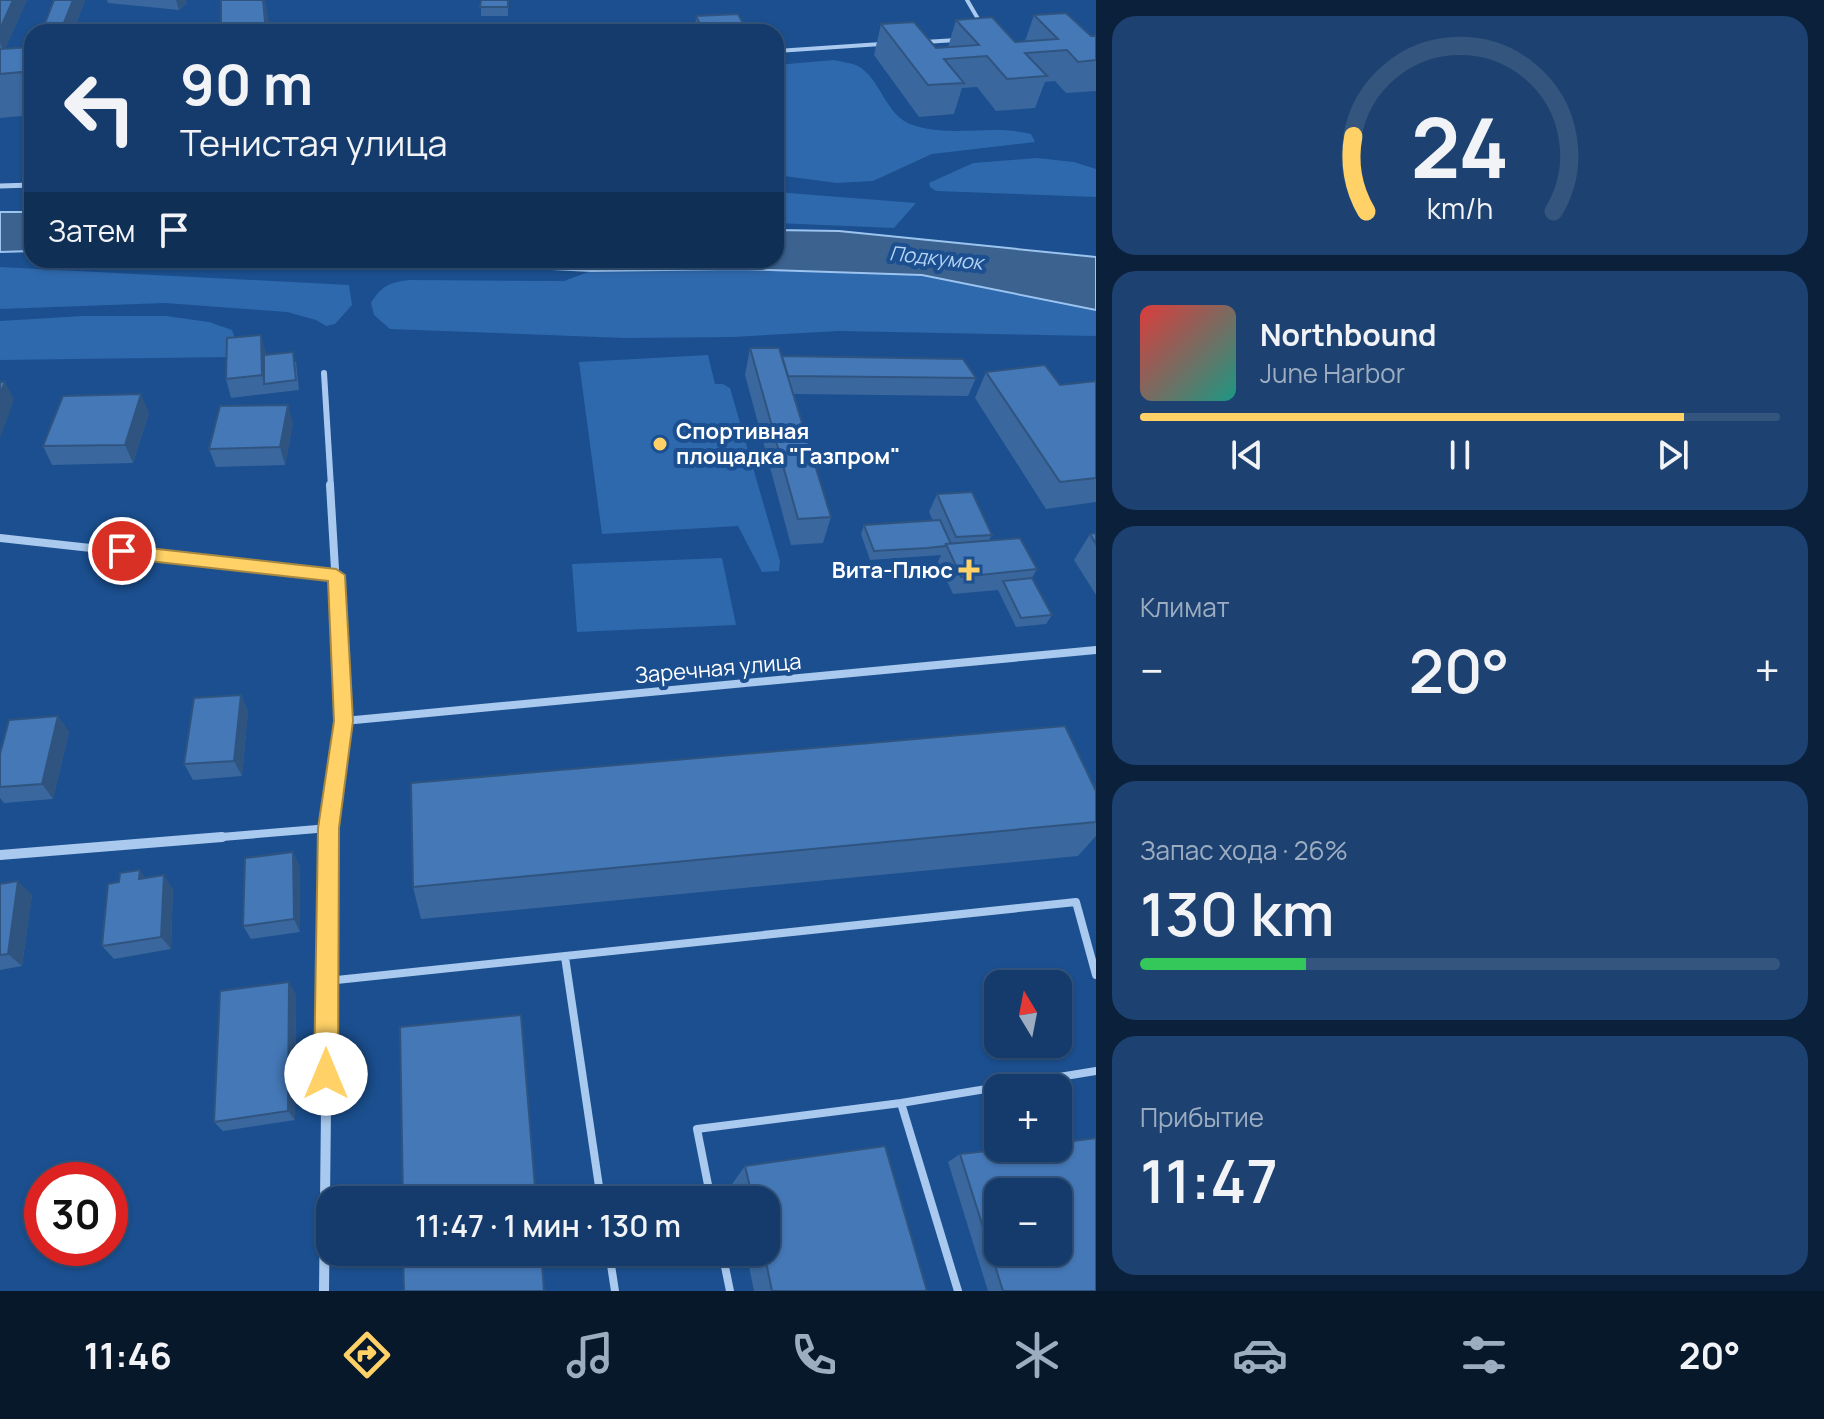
<!DOCTYPE html>
<html lang="ru">
<meta charset="utf-8">
<style>
:root{--surface:#143b6b;--page:#1d4271;--text:#f1f3f6;--muted:#9dadc1;--line:#33557e;--accent:#ffd166}
body{margin:0;font-family:Manrope,sans-serif;background:var(--page);color:var(--text);height:100vh;display:flex;flex-direction:column;font-size:30px;white-space:nowrap}
*{box-sizing:border-box;margin:0}
p{font-size:26px;color:var(--muted)}
.icon{flex:none;width:44px;height:44px;fill:none;stroke:currentColor;stroke-width:2;stroke-linecap:round;stroke-linejoin:round}
.map{position:relative;flex:1;overflow:hidden}
.details{display:flex;flex-direction:column;gap:16px;padding:16px;background:#0b203b;width:728px}
.details>*{flex:none}
.guide{position:absolute;left:24px;top:24px;width:760px;height:244px;border-radius:24px;box-shadow:0 2px 6px #0004,0 0 0 2px var(--line);background:#143b6b;color:var(--text);overflow:hidden}
.needle{width:52px;rotate:350deg}
.fabs{position:absolute;left:984px;top:970px;display:grid;gap:16px}
.fabs a{display:grid;place-items:center;width:88px;height:88px;border-radius:16px;background:var(--surface);box-shadow:0 2px 6px #0004,0 0 0 2px var(--line);font-size:40px}
.speed{position:absolute;left:24px;top:1162px;display:flex;gap:16px;font-size:40px;font-weight:700;text-align:center}
.speed>*{display:grid;place-content:center;width:104px;height:104px;border-radius:50%;background:var(--surface);box-shadow:0 2px 6px #0004,0 0 0 2px var(--line);line-height:1}
.speed .limit{border:12px solid #d22;background:#fff;color:#111}
.pin{position:absolute;display:grid;place-items:center;width:68px;height:68px;color:#fff;margin:-34px;border:4px solid #fff;border-radius:50%;box-shadow:0 2px 8px #0007}
.me{position:absolute;width:88px;margin:-44px;rotate:0deg;stroke-linejoin:round;filter:drop-shadow(0 0 6px #0008)}
.turn{display:flex;align-items:center;gap:28px;height:168px;padding:0 24px;font-size:36px}
.turn .icon{width:104px;height:104px;stroke-width:2.5}
.turn b{display:block;font-size:56px;line-height:68px}
.then{display:flex;align-items:center;height:76px;padding:0 24px;background:#0003;gap:16px;font-size:30px}
.big{font-size:60px;font-weight:600;line-height:1.1}
.details .widget{flex:1;display:flex;flex-direction:column;justify-content:center;gap:12px;min-width:0;padding:0 28px;border-radius:24px;background:var(--page)}
.details .dial{align-items:center;gap:0}
.dial svg{height:208px;overflow:visible;fill:none;stroke:var(--line);stroke-width:7;stroke-linecap:round;text-anchor:middle}
.dial text{fill:var(--text);stroke:none}
.song{display:flex;align-items:center;gap:24px}
.cover{width:96px;height:96px;border-radius:12px;background:linear-gradient(135deg,hsl(0 70% 55%),hsl(170 70% 35%))}
.played{height:8px;border-radius:4px;background:linear-gradient(90deg,var(--accent) 85%,var(--line) 85%)}
.keys{display:flex;justify-content:space-around;direction:ltr}
.heat{display:flex;justify-content:space-between;align-items:center;font-size:44px;direction:ltr}
.charge{height:12px;border-radius:6px;background:linear-gradient(90deg,#34c759 26%,var(--line) 0)}
.trip{position:absolute;left:316px;top:1186px;width:464px;height:80px;border-radius:24px;background:var(--surface);box-shadow:0 2px 6px #0004,0 0 0 2px var(--line);font-weight:600;line-height:80px;text-align:center}
.menu{display:flex;height:128px;justify-content:space-around;align-items:center;background:#08182b;color:var(--muted)}
.menu .icon{width:56px;height:56px}
.menu .selected{color:var(--accent)}
.menu b{font-size:36px;color:var(--text)}
main{display:flex;flex:1;min-height:0}
.map>svg:first-child{display:block}
.green{fill:#2e69ad}
.water{fill:#3c6290;stroke:#9cc4f0;stroke-width:2}
.lines{fill:none;stroke-linecap:round;stroke-linejoin:round}
.service-far1{stroke:#a9c9ee;stroke-width:4}
.service{stroke:#a9c9ee;stroke-width:8}
.minor-far3{stroke:#a9c9ee;stroke-width:5}
.minor-far2{stroke:#a9c9ee;stroke-width:6}
.minor-far1{stroke:#a9c9ee;stroke-width:8}
.minor{stroke:#a9c9ee;stroke-width:10}
.wall{fill:#3a679d}
.shaded-wall{fill:#305480}
.building{fill:#4478b7;stroke:#305480;stroke-width:2;fill-rule:evenodd}
.route{fill:#ffd166;stroke:#a68842;stroke-width:2}
.poi-dot{fill:#ffd166;stroke:#1b4f8f;stroke-width:3}
.labels{text-anchor:middle;stroke-width:8;stroke-linejoin:round;paint-order:stroke}
.far-water-label{font-size:20px;font-style:italic;fill:#b5d3f5;stroke:#1b4f8f}
.poi-label{font-size:22px;font-weight:bold;fill:#fff;stroke:#1b4f8f;text-anchor:start}
.street-label{font-size:22px;fill:#fff;stroke:#1b4f8f}
</style>
<main>
<div class="map">
<svg width="1096" height="1291" viewBox="0 0 1096 1291">
<rect width="100%" height="100%" fill="#1b4f8f"/>
<path class="green" d="M834,60C842,62 852,63 858,66C882,80 885,116 913,125C951,138 993,124 1031,134L1035,142L932,154L873,181L837,183L776,175V152L781,149L776,142V65Z
M1037,158L1074,162L1096,169V197L936,191L930,187L929,183L973,163Z
M776,192L916,203L894,228L776,223Z
M0,267L349,285L352,305L335,324L326,326L316,320L287,312L165,303L0,309Z
M738,269L922,275L1096,310V336L839,331L733,337L625,338L390,329L374,315L371,303C382,285 391,282 410,280L564,281L591,271Z
M166,316L209,322L232,330L236,341L232,357L0,360V321L83,316Z
M708,355L715,384H723L730,388L780,561L779,571L762,572L738,526L602,534L579,362Z
M722,558L736,625L577,632L572,564Z"/>
<path class="water" d="M0,212H32V251L0,252Z
M776,230L839,231L1096,257V310L922,275L738,269L591,271L370,260H776Z"/>
<g class="lines">
<path class="service-far1" d="M967,0L981,24
M924,42L957,40
M777,51L881,44"/>
<path class="service" d="M565,957L601,1200
M327,981L1076,902L1096,975
M901,1103L958,1291
M711,1200L697,1129L901,1103L1096,1071
M609,1252L615,1291
M722,1252L730,1291"/>
<path class="minor-far3" d="M0,186L32,185"/>
<path class="minor-far2" d="M324,373L331,487"/>
<path class="minor-far1" d="M0,538L336,575
M344,721L1096,650
M198,839L329,828
M329,839L344,721L330,485"/>
<path class="minor" d="M0,855L222,837
M324,1291L329,837"/>
</g>
<path class="wall" d="M0,0H27L5,49L32,47V115L0,118Z
M54,0H85L73,32H46L44,26Z
M107,0H186L187,3L179,10L108,3Z
M481,0H508V16H481Z
M1034,15L1091,36H1095L1096,34V91L1066,93L1055,81L1045,82L1035,108L996,111L977,87L962,88L954,114L919,117L874,55L881,24L936,48L948,47L956,20L1015,42L1025,41Z
M696,16L746,29L745,32H695Z
M750,348L782,356L976,378L968,396L794,394L831,517L823,543L791,545L745,375Z
M266,355L296,362L299,390L231,398L226,379Z
M986,372L1060,385L1096,381V502L1046,509L975,398Z
M149,413L133,463L52,465L43,446Z
M293,423L285,465L216,467L209,449Z
M937,494L992,535L989,540L1037,569L1032,578L1052,615L1046,624L1016,627L998,590L953,594L938,562L941,555L870,560L861,534L864,525L933,521L929,512Z
M1096,533V595L1074,560L1090,534Z
M241,695L248,711L242,776L193,780L184,764Z
M58,716L69,732L53,799L4,803L0,798V754Z
M1096,791V836L1078,856L421,919L413,887Z
M300,866V932L251,939L243,926Z
M146,878L173,889L171,949L114,959L102,946Z
M0,884L32,895L22,966L0,970Z
M296,994L295,1120L223,1131L214,1122Z
M960,1154L1096,1291H988L948,1162Z
M745,1166L927,1291H754L746,1252H766V1200H735L732,1184Z"/>
<path class="shaded-wall" d="M13,0H27L4,52L0,43V29Z
M73,0H85L73,32H66L63,25Z
M176,0H186L187,3L179,10Z
M263,0H265L271,32H266Z
M261,335L266,353L267,384H264L262,375Z
M5,382L14,400L0,438V394Z
M141,394L149,413L133,463L125,445Z
M288,405L293,423L285,465L280,447Z
M241,695L248,711L242,776L234,761Z
M58,716L69,732L53,799L42,784Z
M293,852L300,866V932L294,919Z
M140,870L150,884L139,879Z
M164,875L173,889L171,949L161,937Z
M18,881L32,895L22,966L8,954Z
M289,982L296,994L295,1120L288,1111Z"/>
<path class="building" d="M0,0H13L0,29Z
M54,0H73L63,25L44,26Z
M221,0H263L266,32H221Z
M481,0H508V7H480Z
M1066,13L1091,36H1096V60L1078,62L1067,50L1025,53L1047,76L1007,79L987,56L944,59L964,83L928,85L881,24L914,22L936,48L979,45L956,20L992,17L1015,42L1058,39L1034,15Z
M738,14L746,29L703,31L696,16Z
M611,24L614,31L548,32L547,28Z
M663,26L667,32H618L616,30Z
M32,47V71L0,74V49Z
M261,335L262,375L226,379L227,338Z
M750,348H779L831,517L798,519Z
M293,352L296,380L264,384V355Z
M782,356L963,359L976,378L788,376Z
M1045,365L1060,385L1096,381V478L1060,482L986,372Z
M0,382H5L0,394Z
M141,394L125,445L43,446L63,396Z
M288,405L280,447L209,449L220,406Z
M972,492L992,535L956,537L937,494Z
M940,520L951,544H946L945,546L927,548L874,551L864,525Z
M1096,533V544L1090,534Z
M1020,538L1037,569L961,577L946,544Z
M1032,578L1052,615L1021,618L1003,581Z
M241,695L234,761L184,764L194,698Z
M58,716L42,784L0,787V754L9,720Z
M1065,726L1096,791V822L413,887L411,783Z
M293,852L294,919L243,926L245,858Z
M140,870L139,879L164,875L161,937L102,946L108,884L119,882L120,873Z
M18,881L8,954L0,955V884Z
M289,982L288,1111L214,1122L220,991Z
M521,1015L536,1200H403L400,1027Z
M1096,1138V1291H1003L960,1154L1015,1148H1058V1143ZM998,1192H1058V1252H998Z
M885,1146L927,1291H772L764,1252H766V1200H753L745,1166Z
M403,1252H541L544,1291H404Z"/>
<path class="route" d="M122,545L336,569L345,575L353,721L339,828L338,1074L335,1083L326,1086L318,1083L314,1074L318,828L334,721L328,581L122,558L114,551Z"/>
<g class="poi-dot">
<circle cx="660" cy="444" r="8"/>
<path d="M965 558h8v8h8v8h-8v8h-8v-8h-8v-8h8z"/>
</g>
<g class="labels">
<g class="far-water-label">
<text transform="translate(936 258) rotate(6)" y="7">Подкумок</text>
</g>
<g class="poi-label">
<text x="676" y="439">Спортивная<tspan x="676" dy="25">площадка "Газпром"</tspan></text>
<text x="953" y="578" text-anchor="end">Вита-Плюс</text>
</g>
<g class="street-label">
<text transform="translate(718 668) rotate(-5)" y="8">Заречная улица</text>
</g>
</g>
</svg>
<div class="fabs">
<a><svg class="needle" viewBox="-14 -14 28 28"><path d="M0-13l5 13h-10z" fill="#e53935"/><path d="M0 13l5-13h-10z" fill="#9dadc1"/></svg></a>
<a>+</a>
<a>−</a>
</div>
<div class="speed"><div class="limit">30</div></div>
<div class="pin" style="left:122px;top:551px;background:#d93025"><svg class="icon" aria-label="arrive" viewBox="0 0 24 24"><path d="M6 21V4h12l-3 4 3 4H6"/></svg></div>
<svg class="me" style="left:326px;top:1074px" viewBox="-20 -20 40 40"><circle r="19" fill="#fff"/><path d="M0-13L10 11 0 6-10 11z" fill="#ffd166"/></svg>
<div class="trip">11:47 · 1 мин · 130 m</div>
<div class="guide">
<div class="turn"><svg class="icon" aria-label="left" viewBox="0 0 24 24"><path d="M17 20v-9H6M10 6l-5 5 5 5"/></svg><div><b>90 m</b>Тенистая улица</div></div>
<div class="then">Затем<svg class="icon" aria-label="arrive" viewBox="0 0 24 24"><path d="M6 21V4h12l-3 4 3 4H6"/></svg></div>
</div>
</div>
<section class="details">
<div class="widget dial"><svg viewBox="0 0 100 80">
<path d="M14 69A42 42 0 1 1 86 69"/>
<path d="M14 69A42 42 0 0 1 9 40" stroke="#ffd166"/>
<text x="50" y="56" font-size="32" font-weight="700">24</text>
<text x="50" y="72" font-size="11">km/h</text>
</svg></div>
<div class="widget">
<div class="song"><i class="cover"></i><div><b>Northbound</b><p>June Harbor</p></div></div>
<div class="played"></div>
<div class="keys"><svg class="icon" aria-label="previous" viewBox="0 0 24 24"><path d="M18 5L8 12l10 7zM5 5v14"/></svg><svg class="icon" aria-label="pause" viewBox="0 0 24 24"><path d="M8 5v14M16 5v14"/></svg><svg class="icon" aria-label="next" viewBox="0 0 24 24"><path d="M6 5l10 7-10 7zM19 5v14"/></svg></div>
</div>
<div class="widget"><p>Климат</p>
<div class="heat"><a>−</a><b class="big">20°</b><a>+</a></div>
</div>
<div class="widget"><p>Запас хода · 26%</p><b class="big">130 km</b><div class="charge"></div></div>
<div class="widget"><p>Прибытие</p><b class="big">11:47</b></div>
</section>
</main>
<nav class="menu">
<b>11:46</b>
<svg class="icon selected" aria-label="directions" viewBox="0 0 24 24"><path d="M12 3l9 9-9 9-9-9zM9 14v-3h6M13 9l2 2-2 2"/></svg>
<svg class="icon" aria-label="music" viewBox="0 0 24 24"><path d="M9 18V5l10-2v13"/><circle cx="6" cy="18" r="3"/><circle cx="16" cy="16" r="3"/></svg>
<svg class="icon" aria-label="phone" viewBox="0 0 24 24"><path d="M5 4h4l2 5-3 2q2 4 5 5l2-3 5 2v4C11 20 4 13 5 4z"/></svg>
<svg class="icon" aria-label="climate" viewBox="0 0 24 24"><path d="M12 3v18M4 7l16 10M4 17L20 7"/></svg>
<svg class="icon" aria-label="car" viewBox="0 0 24 24"><path d="M5 17H2v-5l4-1 3-4h7l3 4 3 1v5h-3M9 17h6M6 11h13"/><circle cx="7" cy="17" r="2"/><circle cx="17" cy="17" r="2"/></svg>
<svg class="icon" aria-label="filters" viewBox="0 0 24 24"><path d="M4 7h16M4 17h16"/><circle cx="9" cy="7" r="2"/><circle cx="15" cy="17" r="2"/></svg>
<b>20°</b>
</nav>
